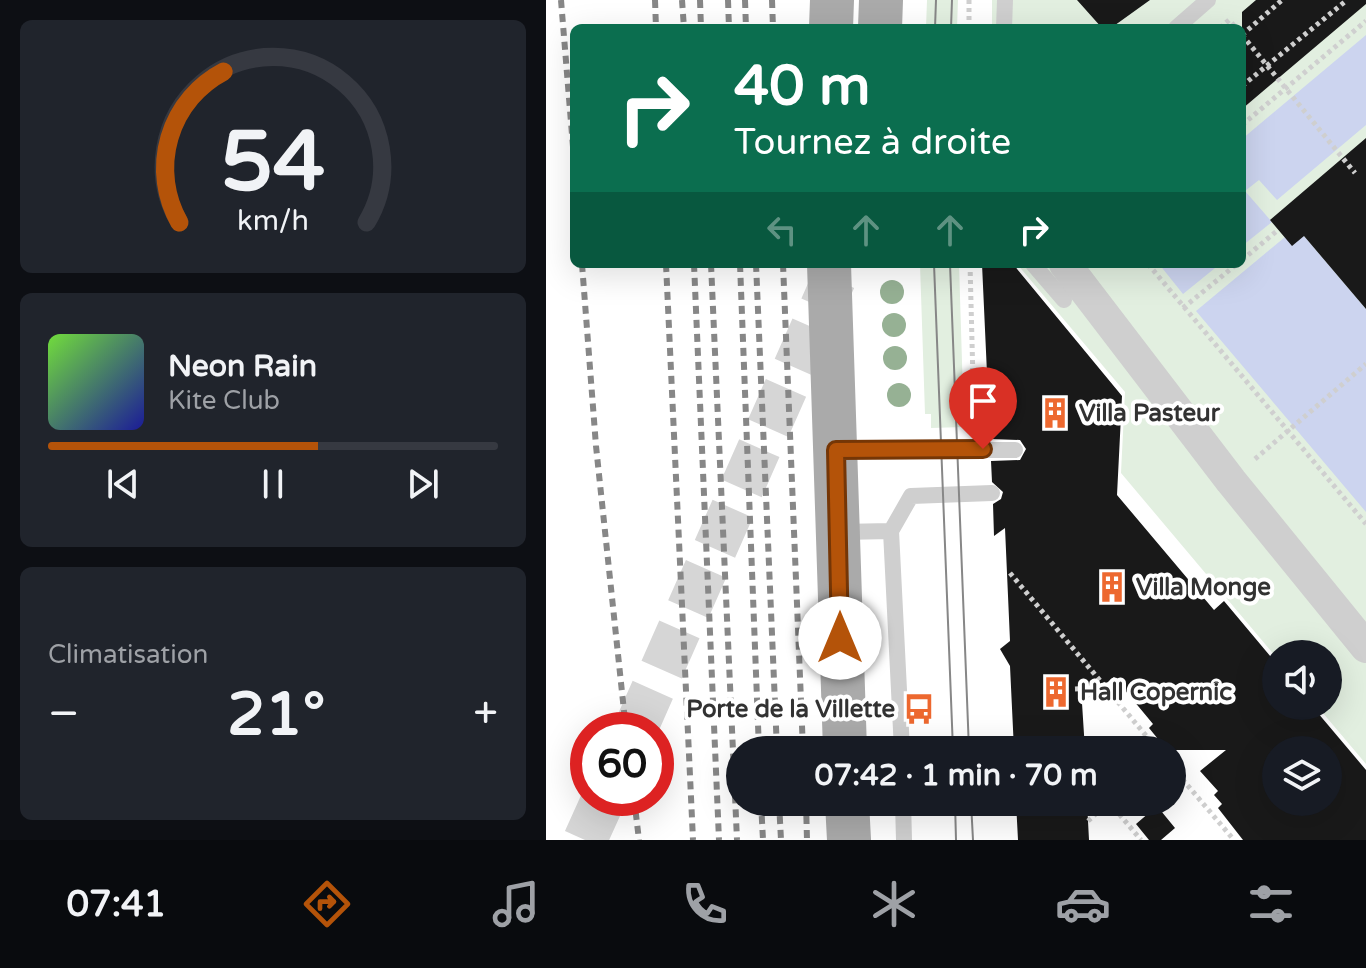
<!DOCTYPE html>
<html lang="fr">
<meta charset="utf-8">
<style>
:root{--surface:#171b24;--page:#20242c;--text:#f1f3f6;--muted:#9ea1a6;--line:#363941;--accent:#b45309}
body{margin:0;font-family:"Varela Round",sans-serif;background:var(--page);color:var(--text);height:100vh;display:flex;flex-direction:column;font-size:30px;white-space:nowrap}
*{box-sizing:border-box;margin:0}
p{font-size:26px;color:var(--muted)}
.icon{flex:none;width:44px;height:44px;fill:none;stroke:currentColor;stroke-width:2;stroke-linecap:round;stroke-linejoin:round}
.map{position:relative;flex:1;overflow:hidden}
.sheet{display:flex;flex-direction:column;gap:20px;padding:20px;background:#0d0f14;width:546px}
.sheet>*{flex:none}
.top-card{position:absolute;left:24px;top:24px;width:676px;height:244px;border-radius:12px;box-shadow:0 8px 32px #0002;background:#0b6e4f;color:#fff;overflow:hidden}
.controls{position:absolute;left:716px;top:640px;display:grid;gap:16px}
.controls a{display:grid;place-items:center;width:80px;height:80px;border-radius:50%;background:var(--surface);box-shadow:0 8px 32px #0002;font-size:40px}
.speed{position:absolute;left:24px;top:712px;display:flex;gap:16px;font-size:40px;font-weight:700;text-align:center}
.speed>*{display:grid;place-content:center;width:104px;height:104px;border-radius:50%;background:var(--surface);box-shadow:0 8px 32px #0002;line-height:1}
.speed .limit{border:12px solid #d22;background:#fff;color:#111}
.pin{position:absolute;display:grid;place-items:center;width:68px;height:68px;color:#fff;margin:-82px -34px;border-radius:50% 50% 50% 0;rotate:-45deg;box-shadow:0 0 8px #0007}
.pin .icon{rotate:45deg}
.me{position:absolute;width:88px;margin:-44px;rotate:0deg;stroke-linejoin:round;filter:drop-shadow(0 0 6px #0008)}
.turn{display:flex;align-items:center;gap:28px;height:168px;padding:0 32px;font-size:36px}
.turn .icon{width:104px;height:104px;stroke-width:2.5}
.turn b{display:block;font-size:56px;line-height:68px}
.lanes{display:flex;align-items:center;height:76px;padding:0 32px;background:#0003;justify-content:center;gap:40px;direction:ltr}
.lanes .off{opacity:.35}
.big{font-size:60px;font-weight:700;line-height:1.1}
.sheet .tile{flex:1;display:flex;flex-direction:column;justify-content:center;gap:12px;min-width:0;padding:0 28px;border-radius:12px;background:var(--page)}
.sheet .dial{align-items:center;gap:0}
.dial svg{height:208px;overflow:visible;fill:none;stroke:var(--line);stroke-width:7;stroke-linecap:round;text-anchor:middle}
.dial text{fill:var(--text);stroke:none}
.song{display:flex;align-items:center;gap:24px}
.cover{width:96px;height:96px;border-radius:12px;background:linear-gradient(135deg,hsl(100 70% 55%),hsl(240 70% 35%))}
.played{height:8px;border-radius:4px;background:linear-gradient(90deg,var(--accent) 60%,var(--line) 60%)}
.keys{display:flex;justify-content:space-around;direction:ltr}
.heat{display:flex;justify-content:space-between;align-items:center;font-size:44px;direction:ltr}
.trip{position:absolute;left:180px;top:736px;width:460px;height:80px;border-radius:40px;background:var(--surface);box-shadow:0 8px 32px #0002;font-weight:700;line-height:80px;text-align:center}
.dock{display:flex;height:128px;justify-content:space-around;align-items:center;background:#090b0e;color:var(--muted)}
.dock .icon{width:56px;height:56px}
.dock .selected{color:var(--accent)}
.dock b{font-size:36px;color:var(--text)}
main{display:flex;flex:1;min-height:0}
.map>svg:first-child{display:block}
.green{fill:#e2efe0}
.water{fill:#ccd4ef}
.building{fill:#191919;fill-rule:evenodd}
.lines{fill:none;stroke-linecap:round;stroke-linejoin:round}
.primary-tunnel{stroke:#d6d6d6;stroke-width:44;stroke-dasharray:44 22;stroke-linecap:butt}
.path{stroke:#cfcfcf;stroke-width:5;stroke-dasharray:4 4;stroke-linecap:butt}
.lane{stroke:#cfcfcf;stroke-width:16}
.street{stroke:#cfcfcf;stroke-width:32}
.primary{stroke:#aaa;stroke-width:44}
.tram{stroke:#878787;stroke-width:2}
.rail{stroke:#878787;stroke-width:6;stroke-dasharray:8 6;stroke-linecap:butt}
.tree{fill:#96b194}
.route-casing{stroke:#753606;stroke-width:20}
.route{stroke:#b45309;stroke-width:14}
.labels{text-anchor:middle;stroke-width:8;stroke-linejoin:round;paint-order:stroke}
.poi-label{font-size:24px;font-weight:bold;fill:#323232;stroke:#fff;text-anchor:start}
</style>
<main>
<section class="sheet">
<div class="tile dial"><svg viewBox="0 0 100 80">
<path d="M14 69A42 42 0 1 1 86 69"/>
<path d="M14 69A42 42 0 0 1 31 11" stroke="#b45309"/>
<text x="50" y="56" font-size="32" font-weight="700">54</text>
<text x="50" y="72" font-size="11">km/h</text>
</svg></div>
<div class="tile">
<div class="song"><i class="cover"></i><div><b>Neon Rain</b><p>Kite Club</p></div></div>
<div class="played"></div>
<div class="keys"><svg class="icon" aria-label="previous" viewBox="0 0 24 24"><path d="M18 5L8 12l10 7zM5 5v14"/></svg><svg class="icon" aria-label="pause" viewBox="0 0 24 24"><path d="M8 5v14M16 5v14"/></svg><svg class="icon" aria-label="next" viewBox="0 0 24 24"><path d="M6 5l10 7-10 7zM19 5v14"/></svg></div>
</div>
<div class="tile"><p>Climatisation</p>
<div class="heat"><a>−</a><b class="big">21°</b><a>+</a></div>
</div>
</section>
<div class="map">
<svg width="820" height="840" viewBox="0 0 820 840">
<rect width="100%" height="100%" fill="#fff"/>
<path class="green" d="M381,0H412L411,28H380Z
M446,0H820V764L771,706H782V654L730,657L575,473L579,392L471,264H696V28H446Z
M374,264H413L418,427L385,428V414H379Z"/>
<path class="water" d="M820,35V125L731,200L713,180L699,191L726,222L696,246V139Z
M758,236L820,309V512L650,311L739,237Z
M613,264H674L637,294Z"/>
<path class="building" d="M531,0H604L565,28H556Z
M710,0H820V4L696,109V12Z
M820,138V309L758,236L746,246L724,220Z
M436,264H467L576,396L571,495L668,610L678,601L730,663V706H766L820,770V840H697L672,808L676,804L668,795L672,791L654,771L680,750H621L603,728L607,724L568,677L536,703L539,750H468L464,666L454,649L464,641L459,528L448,536L447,504L455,499L457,492L446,482L445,461L474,460L480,449L474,440L444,439ZM730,750H782V802H730Z
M470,802H541L543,840H472Z
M611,806L629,828L615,840H603L590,824Z"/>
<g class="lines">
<path class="primary-tunnel" d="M89,730L288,279
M39,840L58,798"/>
<path class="path" d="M423,28V0
M674,28L683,20L690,28
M696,35L809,173
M696,35L736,0
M696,86L801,0
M696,125L820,21
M696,260L732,230
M424,264L428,419
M602,264L820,524
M637,308L691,264
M709,459L820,364
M464,573L612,750
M529,689L560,688
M626,767L688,840
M563,802L595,840
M570,810L579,802
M542,821L563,802"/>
<path class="lane" d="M458,28L459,0
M630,28L662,0
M487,264L518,300
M290,450H469
M345,531L365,496L446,493
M295,532L345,531L356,750
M357,802L358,840"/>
<path class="street" d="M519,264L685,481L820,647"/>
<path class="primary" d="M285,28L286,0
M334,28L335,0
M283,264L299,750
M301,802L303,840"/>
<path class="tram" d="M389,28L390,0
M405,28L406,0
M388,264L407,750
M404,264L423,750
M409,802L410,840
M425,802L427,840"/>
<path class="rail" d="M15,0L28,159
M109,0L110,28
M136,0L138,28
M154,0L155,28
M182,0L183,28
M199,0L200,28
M226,0L227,28
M36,264L50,446L80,730
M120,264L147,840
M148,264L173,840
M165,264L191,840
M194,264L213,750
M210,264L231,750
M237,264L257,750
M88,798L93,840
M215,802L217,840
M233,802L235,840
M260,802L261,840"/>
</g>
<g class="tree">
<circle cx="346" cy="292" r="12"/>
<circle cx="348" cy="325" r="12"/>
<circle cx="349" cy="358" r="12"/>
<circle cx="353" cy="395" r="12"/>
</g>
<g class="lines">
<defs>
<path id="route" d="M294,638L290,450L437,449"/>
</defs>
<use href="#route" class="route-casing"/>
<use href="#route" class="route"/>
</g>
<defs>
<symbol id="building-bare" viewBox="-9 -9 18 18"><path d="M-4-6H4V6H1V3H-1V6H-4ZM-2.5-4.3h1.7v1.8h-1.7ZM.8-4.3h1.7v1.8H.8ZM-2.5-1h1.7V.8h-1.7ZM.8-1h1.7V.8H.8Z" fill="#ed682f" stroke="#fff" stroke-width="2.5" paint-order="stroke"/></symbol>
<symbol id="bus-bare" viewBox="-9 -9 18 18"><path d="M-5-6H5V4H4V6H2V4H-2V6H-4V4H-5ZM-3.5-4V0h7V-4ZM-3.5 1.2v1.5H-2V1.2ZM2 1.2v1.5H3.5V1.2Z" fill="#ed682f" stroke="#fff" stroke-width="2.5" paint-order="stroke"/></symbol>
</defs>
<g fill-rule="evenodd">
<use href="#building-bare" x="487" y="391" width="44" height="44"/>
<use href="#building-bare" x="544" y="565" width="44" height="44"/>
<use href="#building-bare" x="488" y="670" width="44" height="44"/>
<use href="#bus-bare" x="351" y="687" width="44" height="44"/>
</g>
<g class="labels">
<g class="poi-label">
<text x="533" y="421">Villa Pasteur</text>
<text x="590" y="595">Villa Monge</text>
<text x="534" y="700">Hall Copernic</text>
<text x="349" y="717" text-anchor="end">Porte de la Villette</text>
</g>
</g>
</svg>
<div class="controls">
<a><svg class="icon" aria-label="sound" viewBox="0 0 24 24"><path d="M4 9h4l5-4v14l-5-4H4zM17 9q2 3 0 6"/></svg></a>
<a><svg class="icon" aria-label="layers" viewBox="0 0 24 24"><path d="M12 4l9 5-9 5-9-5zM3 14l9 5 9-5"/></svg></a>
</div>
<div class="speed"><div class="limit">60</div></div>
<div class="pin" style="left:437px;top:449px;background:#d93025"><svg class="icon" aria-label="arrive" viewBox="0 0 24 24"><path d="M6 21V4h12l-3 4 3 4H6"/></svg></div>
<svg class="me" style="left:294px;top:638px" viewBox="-20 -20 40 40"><circle r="19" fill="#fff"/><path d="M0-13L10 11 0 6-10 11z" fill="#b45309"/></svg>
<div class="trip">07:42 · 1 min · 70 m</div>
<div class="top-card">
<div class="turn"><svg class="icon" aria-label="right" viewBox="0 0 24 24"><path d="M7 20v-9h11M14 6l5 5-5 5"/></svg><div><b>40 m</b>Tournez à droite</div></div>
<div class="lanes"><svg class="icon off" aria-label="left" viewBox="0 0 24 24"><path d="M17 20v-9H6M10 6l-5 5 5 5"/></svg><svg class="icon off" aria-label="ahead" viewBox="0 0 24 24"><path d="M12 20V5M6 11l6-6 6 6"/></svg><svg class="icon off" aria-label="ahead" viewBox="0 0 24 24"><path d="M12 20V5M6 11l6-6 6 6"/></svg><svg class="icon" aria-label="right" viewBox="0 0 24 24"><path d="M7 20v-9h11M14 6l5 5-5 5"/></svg></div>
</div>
</div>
</main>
<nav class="dock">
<b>07:41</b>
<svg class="icon selected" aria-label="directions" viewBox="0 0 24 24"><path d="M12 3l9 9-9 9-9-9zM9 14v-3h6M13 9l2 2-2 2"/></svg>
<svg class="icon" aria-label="music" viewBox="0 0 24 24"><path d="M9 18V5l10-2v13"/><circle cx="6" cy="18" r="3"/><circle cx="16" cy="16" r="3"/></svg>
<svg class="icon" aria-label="phone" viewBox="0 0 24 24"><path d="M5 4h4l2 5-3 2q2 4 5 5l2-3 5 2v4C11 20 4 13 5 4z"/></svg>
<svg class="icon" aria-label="climate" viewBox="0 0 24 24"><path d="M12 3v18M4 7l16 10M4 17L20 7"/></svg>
<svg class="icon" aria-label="car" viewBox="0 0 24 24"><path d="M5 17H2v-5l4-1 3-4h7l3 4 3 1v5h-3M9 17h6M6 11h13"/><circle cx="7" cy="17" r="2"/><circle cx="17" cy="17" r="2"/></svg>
<svg class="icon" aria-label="filters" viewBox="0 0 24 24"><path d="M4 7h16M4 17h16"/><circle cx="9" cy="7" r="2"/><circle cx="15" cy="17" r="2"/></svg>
</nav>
